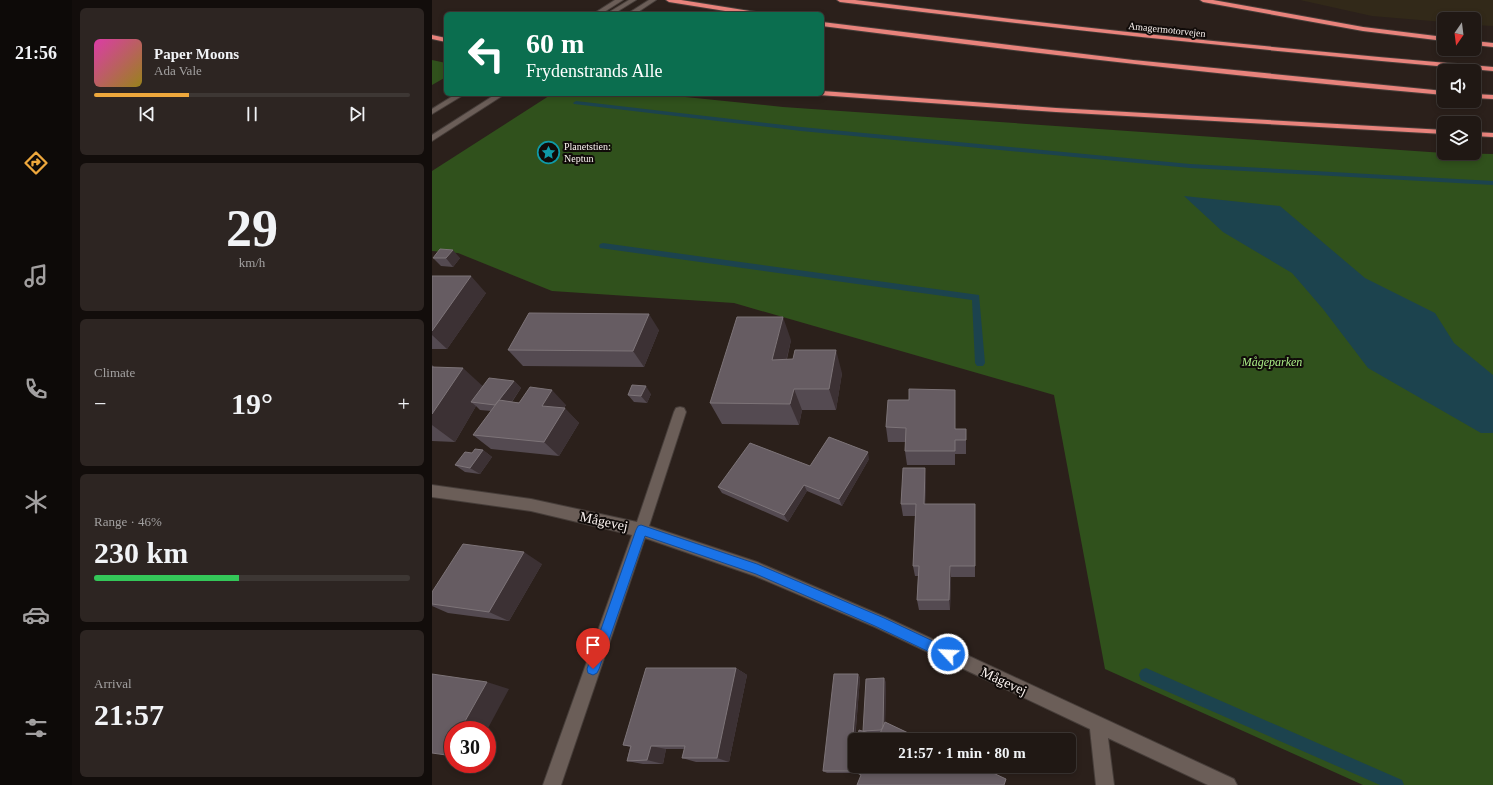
<!DOCTYPE html>
<meta charset="utf-8">
<style>
:root{--surface:#201814;--page:#2d2522;--text:#f1f3f6;--muted:#a2a0a0;--line:#3d3734;--accent:#eea83c}
body{margin:0;font-family:"Times New Roman",serif;background:var(--page);color:var(--text);height:100vh;display:flex;flex-direction:column;font-size:15px;white-space:nowrap}
*{box-sizing:border-box;margin:0}
p{font-size:13px;color:var(--muted)}
.icon{flex:none;width:22px;height:22px;fill:none;stroke:currentColor;stroke-width:2;stroke-linecap:round;stroke-linejoin:round}
.map{position:relative;flex:1;overflow:hidden}
.sheet{display:flex;flex-direction:column;gap:8px;padding:8px;background:#120d0b;width:360px}
.sheet>*{flex:none}
.guide{position:absolute;left:12px;top:12px;width:380px;height:84px;border-radius:6px;box-shadow:0 2px 6px #0003,0 0 0 1px var(--line);background:#0b6e4f;color:#fff;overflow:hidden}
.needle{width:26px;rotate:194deg}
.tools{position:absolute;left:1005px;top:12px;display:grid;gap:8px}
.tools a{display:grid;place-items:center;width:44px;height:44px;border-radius:6px;background:var(--surface);box-shadow:0 2px 6px #0003,0 0 0 1px var(--line);font-size:20px}
.speed{position:absolute;left:12px;top:721px;display:flex;gap:8px;font-size:20px;font-weight:700;text-align:center}
.speed>*{display:grid;place-content:center;width:52px;height:52px;border-radius:50%;background:var(--surface);box-shadow:0 2px 6px #0003,0 0 0 1px var(--line);line-height:1}
.speed .limit{border:6px solid #d22;background:#fff;color:#111}
.pin{position:absolute;display:grid;place-items:center;width:34px;height:34px;color:#fff;margin:-41px -17px;border-radius:50% 50% 50% 0;rotate:-45deg;box-shadow:0 0 4px #0007}
.pin .icon{rotate:45deg}
.me{position:absolute;width:44px;margin:-22px;rotate:295deg;stroke-linejoin:round;filter:drop-shadow(0 0 3px #0008)}
.turn{display:flex;align-items:center;gap:14px;height:84px;padding:0 16px;font-size:18px}
.turn .icon{width:52px;height:52px;stroke-width:2.5}
.turn b{display:block;font-size:28px;line-height:34px}
.big{font-size:30px;font-weight:600;line-height:1.1}
.sheet .tile{flex:1;display:flex;flex-direction:column;justify-content:center;gap:6px;min-width:0;padding:0 14px;border-radius:6px;background:var(--page)}
.sheet .dial{align-items:center;gap:0}
.dial b{font-size:52px;line-height:1}
.song{display:flex;align-items:center;gap:12px}
.cover{width:48px;height:48px;border-radius:6px;background:linear-gradient(135deg,hsl(320 70% 55%),hsl(50 70% 35%))}
.played{height:4px;border-radius:2px;background:linear-gradient(90deg,var(--accent) 30%,var(--line) 30%)}
.keys{display:flex;justify-content:space-around;direction:ltr}
.heat{display:flex;justify-content:space-between;align-items:center;font-size:22px;direction:ltr}
.charge{height:6px;border-radius:3px;background:linear-gradient(90deg,#34c759 46%,var(--line) 0)}
.trip{position:absolute;left:416px;top:733px;width:228px;height:40px;border-radius:6px;background:var(--surface);box-shadow:0 2px 6px #0003,0 0 0 1px var(--line);font-weight:600;line-height:40px;text-align:center}
main{display:flex;flex:1;min-height:0}
.dock{display:flex;flex-direction:column;width:72px;justify-content:space-around;align-items:center;background:#0d0a08;color:var(--muted)}
.dock .icon{width:28px;height:28px}
.dock .current{color:var(--accent)}
.dock b{font-size:18px;color:var(--text)}
.map>svg:first-child{display:block}
.industrial{fill:#322919}
.green{fill:#30511c}
.water{fill:#1c434e}
.lines{fill:none;stroke-linecap:round;stroke-linejoin:round}
.stream{fill:#1c434e;fill-rule:evenodd}
.minor-casing{stroke:#463d39;stroke-width:2}
.highway-casing{stroke:#463d39;stroke-width:2}
.minor{fill:#6b5e58;fill-rule:evenodd}
.highway{fill:#e8837c;fill-rule:evenodd}
.wall{fill:#544a51;fill-rule:evenodd}
.shaded-wall{fill:#3c3134}
.building{fill:#665c62;stroke:#7d7478}
.route{fill:#1a73e8;stroke:#114b97}
.labels{text-anchor:middle;stroke-width:4;stroke-linejoin:round;paint-order:stroke}
.far-street-label{font-size:10px;fill:#fbf3f0;stroke:#100b09}
.far-poi-label{font-size:10px;fill:#fbf3f0;stroke:#100b09;text-anchor:start}
.park-label{font-size:12px;font-style:italic;fill:#aaed87;stroke:#100b09}
.near-street-label{font-size:14px;fill:#fbf3f0;stroke:#100b09}
</style>
<main>
<nav class="dock">
<b>21:56</b>
<svg class="icon current" aria-label="directions" viewBox="0 0 24 24"><path d="M12 3l9 9-9 9-9-9zM9 14v-3h6M13 9l2 2-2 2"/></svg>
<svg class="icon" aria-label="music" viewBox="0 0 24 24"><path d="M9 18V5l10-2v13"/><circle cx="6" cy="18" r="3"/><circle cx="16" cy="16" r="3"/></svg>
<svg class="icon" aria-label="phone" viewBox="0 0 24 24"><path d="M5 4h4l2 5-3 2q2 4 5 5l2-3 5 2v4C11 20 4 13 5 4z"/></svg>
<svg class="icon" aria-label="climate" viewBox="0 0 24 24"><path d="M12 3v18M4 7l16 10M4 17L20 7"/></svg>
<svg class="icon" aria-label="car" viewBox="0 0 24 24"><path d="M5 17H2v-5l4-1 3-4h7l3 4 3 1v5h-3M9 17h6M6 11h13"/><circle cx="7" cy="17" r="2"/><circle cx="17" cy="17" r="2"/></svg>
<svg class="icon" aria-label="filters" viewBox="0 0 24 24"><path d="M4 7h16M4 17h16"/><circle cx="9" cy="7" r="2"/><circle cx="15" cy="17" r="2"/></svg>
</nav>
<section class="sheet">
<div class="tile">
<div class="song"><i class="cover"></i><div><b>Paper Moons</b><p>Ada Vale</p></div></div>
<div class="played"></div>
<div class="keys"><svg class="icon" aria-label="previous" viewBox="0 0 24 24"><path d="M18 5L8 12l10 7zM5 5v14"/></svg><svg class="icon" aria-label="pause" viewBox="0 0 24 24"><path d="M8 5v14M16 5v14"/></svg><svg class="icon" aria-label="next" viewBox="0 0 24 24"><path d="M6 5l10 7-10 7zM19 5v14"/></svg></div>
</div>
<div class="tile dial"><b>29</b><p>km/h</p></div>
<div class="tile"><p>Climate</p>
<div class="heat"><a>−</a><b class="big">19°</b><a>+</a></div>
</div>
<div class="tile"><p>Range · 46%</p><b class="big">230 km</b><div class="charge"></div></div>
<div class="tile"><p>Arrival</p><b class="big">21:57</b></div>
</section>
<div class="map">
<svg width="1061" height="785" viewBox="0 0 1061 785">
<rect width="100%" height="100%" fill="#2b201b"/>
<path class="industrial" d="M868,0H1061V26L1042,25V19H1012V22L940,16Z"/>
<path class="green" d="M0,60L14,63V77L0,85Z
M120,94H224L351,107L1012,153L1061,154V785H931L673,669L622,395L302,303L120,291L26,253L0,251V171Z"/>
<path class="water" d="M752,196L848,206L933,278L1003,313L1022,343L1061,375V433H1049L936,368L891,309L860,273L791,232Z"/>
<g class="lines">
<path class="stream" d="M144,101L369,127L758,164L1061,181V185L758,168L369,131L142,104L141,103Z
M171,243L547,295L553,363L551,366H545L543,363L540,300L168,248L167,246L168,244Z
M714,668L970,780L972,785H948L709,680L707,675L709,670Z"/>
<defs>
<path id="minor" d="M183,0H191L169,14H161Z
M197,0H204L183,13H179V11Z
M217,0H224L203,14H195Z
M24,94H33L0,114V109Z
M64,94H73L0,141V135Z
M248,407L252,408L254,412L217,526L325,562L453,617L802,779L805,785H776L676,738L682,785H664L658,729L443,627L323,576L213,538L129,785H111L200,535L99,511L0,497V485L99,499L205,522L242,412L244,408Z"/>
<path id="highway" d="M234,0H249L324,12L327,14H312L237,2Z
M405,0H423C635,27 848,49 1061,67V71C843,52 625,29 408,2Z
M768,0H781L931,27L1012,37V41L931,31L771,2Z
M390,22L701,60L1012,91V95C804,77 597,53 390,26Z
M0,35L14,38V42L0,39Z
M1042,41L1061,43V47L1042,45Z
M390,91L624,108L1012,130V134L624,112L387,95L390,94Z
M1042,94L1061,95V99L1042,98Z
M1042,132L1061,133V137L1042,136Z"/>
</defs>
<use href="#minor" class="minor-casing"/>
<use href="#highway" class="highway-casing"/>
<use href="#minor" class="minor"/>
<use href="#highway" class="highway"/>
</g>
<path class="wall" d="M1,258H28L21,267L9,266Z
M0,276L54,293L15,349H0Z
M227,330L212,367L91,366L76,350Z
M359,340L355,359L410,373L404,410H370L367,425L290,424L278,403Z
M0,365L2,367L51,386L82,381L89,388L80,402L134,405L132,408L147,423L127,456L59,449L41,435L59,411L48,410L44,406L23,442L0,441Z
M219,394L215,403L202,402L196,395Z
M477,400L524,429H534V454H523V465H475L473,451L474,442H456L454,427Z
M51,450L60,457L48,474L33,472L23,465L40,453Z
M437,459L410,506L375,491L356,522L290,493L286,487L378,466Z
M494,481L493,504L543,566V577H519L518,610H487L485,600L486,576H483L481,566L483,516H471L469,504Z
M110,564L77,621L16,613L0,606V592Z
M304,668L315,675L297,762H264L250,758L252,749H234L231,764H211L195,761L198,747L191,745Z
M426,674L428,678L422,753L429,775L421,770L420,773H395L391,771Z
M454,682L453,722L491,740H425L433,732L431,731ZM448,732L447,736L436,733Z"/>
<path class="shaded-wall" d="M21,250L28,258L21,267L14,258Z
M39,276L54,293L15,349L0,335V331Z
M217,314L227,330L212,367L201,351Z
M351,317L359,340L349,382L340,360Z
M404,350L410,373L404,410L397,389Z
M31,368L55,390L39,402L44,406L23,442L0,425V414Z
M82,381L89,388L72,413L64,405Z
M214,386L219,394L215,403L209,396Z
M362,389L370,410L367,425L358,404Z
M120,390L134,405L124,420L110,406Z
M133,408L147,423L127,456L112,442Z
M51,450L60,457L48,474L38,468Z
M436,452L437,459L410,506L407,499Z
M493,468L494,481L493,517L492,504Z
M372,485L375,491L356,522L352,515Z
M92,552L110,564L77,621L57,612Z
M518,566L519,577L518,610L517,600Z
M304,668L315,675L297,762L285,758Z
M426,674L428,678L420,773L418,771Z
M452,678L454,682L453,732L451,730Z
M55,682L77,689L55,730H28Z
M21,743V756L14,755Z
M219,746L234,749L231,764L215,760Z"/>
<path class="building" d="M8,249L21,250L14,258H1Z
M0,276H39L0,331Z
M97,313L217,314L201,351L76,350Z
M305,317H351L340,360L361,359L363,350H404L397,389H362L358,404L278,403Z
M0,367L31,368L0,414Z
M57,378L82,381L67,400L63,405L39,402Z
M200,385L214,386L209,396L196,395Z
M98,387L120,390L110,406L133,408L112,442L41,435L67,400L87,403Z
M477,389L523,390V429H534V440H523V451H473L474,428L454,427L456,400H477Z
M397,437L436,452L407,499L372,485L352,515L286,487L318,443L378,466Z
M43,449L51,450L38,468L23,465L33,452L40,453Z
M471,468H493L492,504H543V566H518L517,600H485L487,566H481L484,504H469Z
M31,544L92,552L57,612L0,604V592Z
M214,668H304L285,758H250L253,746H219L215,760L195,761L199,746L191,745Z
M0,674L55,682L28,730H21V743L14,755L0,753Z
M402,674H426L418,771H391Z
M452,678L451,727L449,730L431,731L434,679Z
M453,722L491,740H425L427,730L447,736Z
M423,748V766H546L574,779L572,785H425L429,775L418,769Z"/>
<path class="route" d="M209,525L325,564L452,618L520,650L522,654L520,659L516,660L512,659L443,626L324,574L213,536L167,669L165,673L161,675L156,673L155,669L204,530L206,526Z"/>
<defs>
<symbol id="sight-ring" viewBox="-11 -11 22 22"><circle r="9.5" fill="#100b09" stroke="#0f9aa8" stroke-width="1.5"/><path d="M0-6L1.8-2.2L6-1.7L2.9 1.2L3.7 5.4L0 3.3L-3.7 5.4L-2.9 1.2L-6-1.7L-1.8-2.2Z" fill="#0f9aa8"/></symbol>
</defs>
<g fill-rule="evenodd">
<use href="#sight-ring" x="104" y="140" width="25" height="25"/>
</g>
<g class="labels">
<g class="far-street-label">
<text transform="translate(735 29) rotate(6)" y="4">Amagermotorvejen</text>
</g>
<g class="far-poi-label">
<text x="132" y="150">Planetstien:<tspan x="132" dy="12">Neptun</tspan></text>
</g>
<g class="park-label">
<text x="840" y="366">Mågeparken</text>
</g>
<g class="near-street-label">
<text transform="translate(172 521) rotate(12)" y="5">Mågevej</text>
<text transform="translate(572 681) rotate(25)" y="5">Mågevej</text>
</g>
</g>
</svg>
<div class="tools">
<a><svg class="needle" viewBox="-14 -14 28 28"><path d="M0-13l5 13h-10z" fill="#e53935"/><path d="M0 13l5-13h-10z" fill="#a2a0a0"/></svg></a>
<a><svg class="icon" aria-label="sound" viewBox="0 0 24 24"><path d="M4 9h4l5-4v14l-5-4H4zM17 9q2 3 0 6"/></svg></a>
<a><svg class="icon" aria-label="layers" viewBox="0 0 24 24"><path d="M12 4l9 5-9 5-9-5zM3 14l9 5 9-5"/></svg></a>
</div>
<div class="speed"><div class="limit">30</div></div>
<div class="pin" style="left:161px;top:669px;background:#d93025"><svg class="icon" aria-label="arrive" viewBox="0 0 24 24"><path d="M6 21V4h12l-3 4 3 4H6"/></svg></div>
<svg class="me" style="left:516px;top:654px" viewBox="-20 -20 40 40"><circle r="17" fill="#1a73e8" stroke="#fff" stroke-width="3"/><path d="M0-11L8 9 0 5-8 9z" fill="#fff"/></svg>
<div class="trip">21:57 · 1 min · 80 m</div>
<div class="guide">
<div class="turn"><svg class="icon" aria-label="left" viewBox="0 0 24 24"><path d="M17 20v-9H6M10 6l-5 5 5 5"/></svg><div><b>60 m</b>Frydenstrands Alle</div></div>
</div>
</div>
</main>
